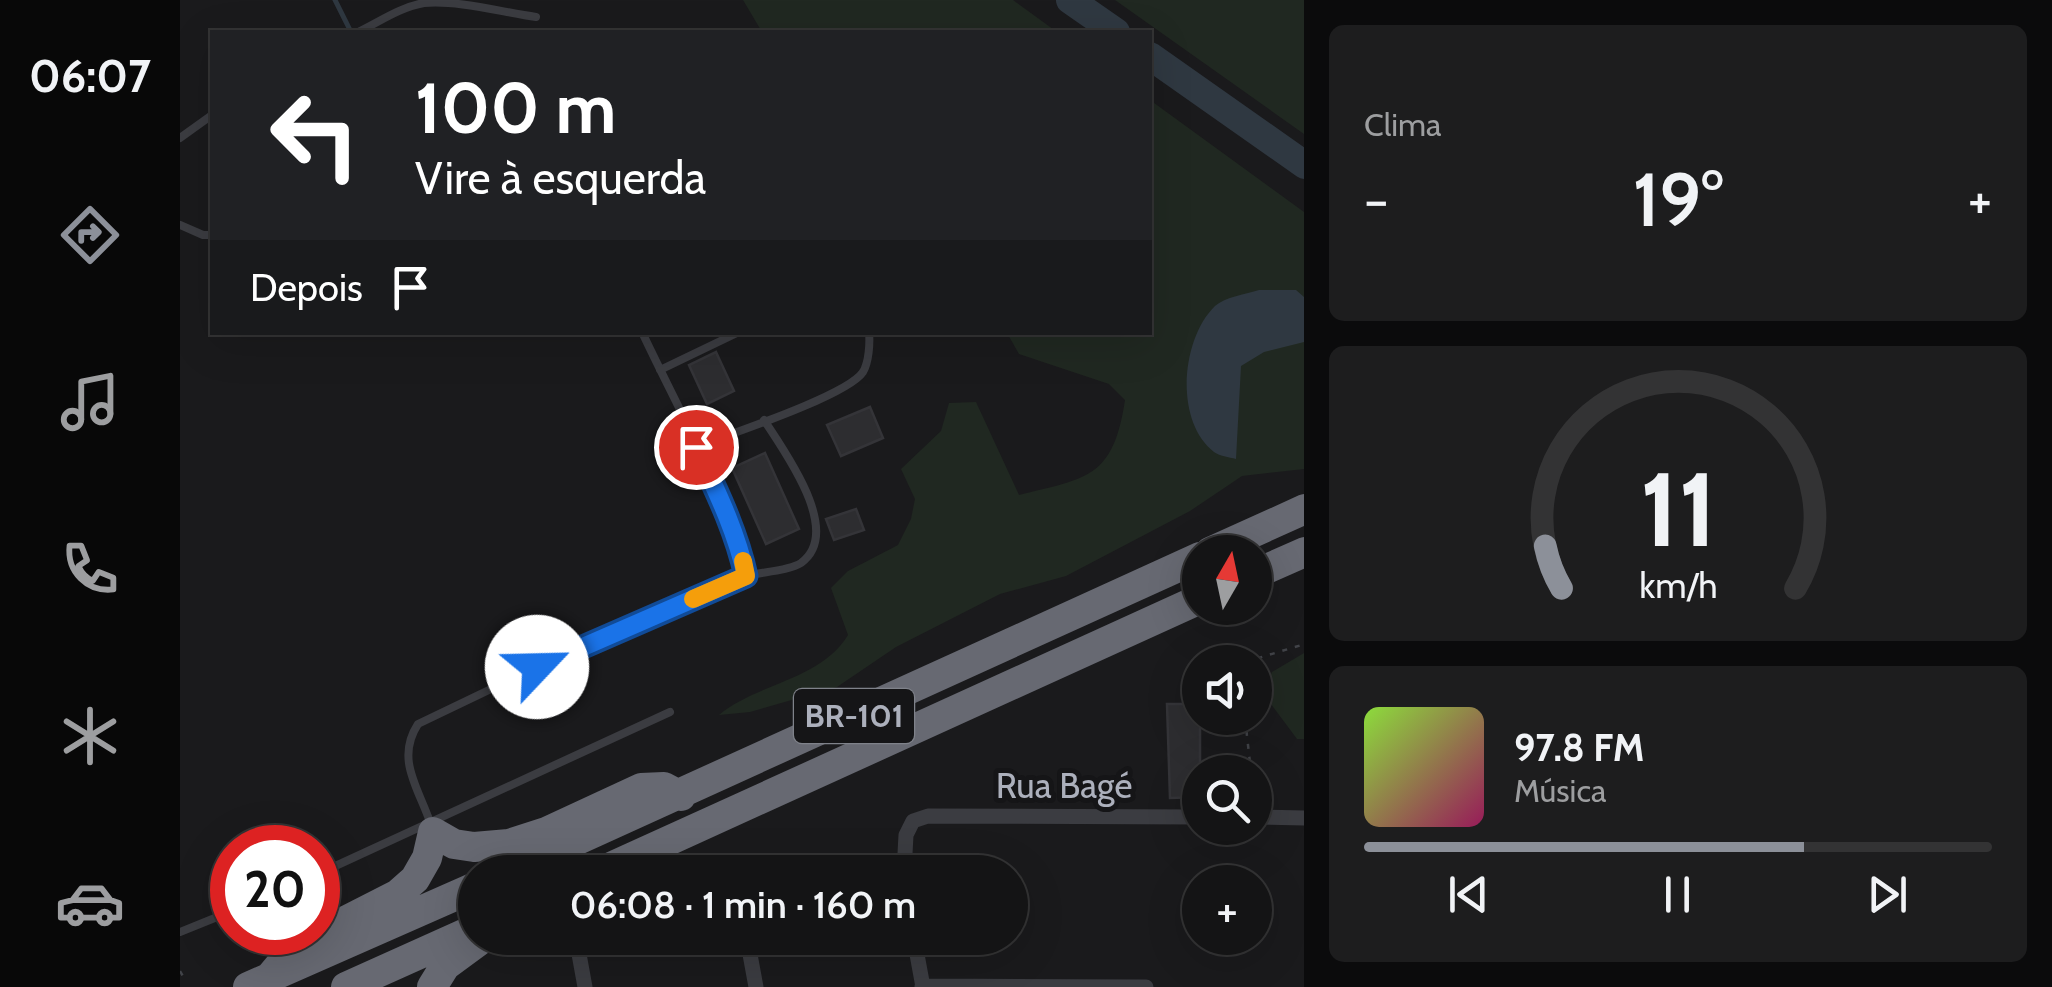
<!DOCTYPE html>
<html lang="pt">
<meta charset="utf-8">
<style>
:root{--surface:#141415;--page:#1d1d1e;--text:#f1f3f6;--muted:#9d9ea0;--line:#333334;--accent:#8c9099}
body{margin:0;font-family:Cabin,sans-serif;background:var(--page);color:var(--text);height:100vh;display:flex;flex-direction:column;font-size:38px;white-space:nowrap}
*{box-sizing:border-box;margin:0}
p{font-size:32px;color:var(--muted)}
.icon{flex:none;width:55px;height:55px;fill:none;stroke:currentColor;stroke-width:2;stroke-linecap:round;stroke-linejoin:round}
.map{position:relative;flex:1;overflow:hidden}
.side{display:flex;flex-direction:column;gap:25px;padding:25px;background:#0b0b0c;width:748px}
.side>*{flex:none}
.hud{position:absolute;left:30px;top:30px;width:942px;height:305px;border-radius:0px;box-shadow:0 10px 40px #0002,0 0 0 2px var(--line);background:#202124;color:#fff;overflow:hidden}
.needle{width:65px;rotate:9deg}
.tools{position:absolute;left:1002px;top:535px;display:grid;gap:20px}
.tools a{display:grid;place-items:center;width:90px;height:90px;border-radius:50%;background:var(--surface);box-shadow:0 10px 40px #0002,0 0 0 2px var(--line);font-size:50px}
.speed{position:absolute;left:30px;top:825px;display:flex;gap:20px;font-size:50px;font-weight:700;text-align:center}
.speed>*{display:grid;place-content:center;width:130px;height:130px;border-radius:50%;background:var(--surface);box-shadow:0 10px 40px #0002,0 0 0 2px var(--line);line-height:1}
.speed .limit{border:15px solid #d22;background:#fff;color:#111}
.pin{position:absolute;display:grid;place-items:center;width:85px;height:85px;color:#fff;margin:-42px;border:5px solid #fff;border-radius:50%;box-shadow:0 2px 10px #0007}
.me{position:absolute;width:110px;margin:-55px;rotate:66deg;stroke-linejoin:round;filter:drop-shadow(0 0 8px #0008)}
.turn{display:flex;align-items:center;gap:35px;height:210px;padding:0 40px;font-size:45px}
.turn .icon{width:130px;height:130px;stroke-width:2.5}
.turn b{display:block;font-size:70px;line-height:85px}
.then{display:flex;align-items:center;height:95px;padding:0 40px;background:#0003;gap:20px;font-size:38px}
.big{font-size:75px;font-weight:600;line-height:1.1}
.side .widget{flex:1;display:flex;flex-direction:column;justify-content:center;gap:15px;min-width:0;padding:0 35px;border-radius:15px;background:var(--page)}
.side .dial{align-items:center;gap:0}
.dial svg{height:260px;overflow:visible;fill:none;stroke:var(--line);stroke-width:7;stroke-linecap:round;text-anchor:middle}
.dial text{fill:var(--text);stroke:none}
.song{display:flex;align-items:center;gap:30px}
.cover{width:120px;height:120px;border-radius:15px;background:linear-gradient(135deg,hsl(90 70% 55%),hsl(330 70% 35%))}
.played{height:10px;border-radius:5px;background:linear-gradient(90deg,var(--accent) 70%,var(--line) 70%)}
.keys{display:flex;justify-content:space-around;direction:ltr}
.heat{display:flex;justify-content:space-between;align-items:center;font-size:55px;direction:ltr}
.trip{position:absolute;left:278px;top:855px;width:570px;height:100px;border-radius:50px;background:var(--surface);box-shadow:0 10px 40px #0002,0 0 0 2px var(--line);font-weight:600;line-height:100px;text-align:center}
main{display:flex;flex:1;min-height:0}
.tabs{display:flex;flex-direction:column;width:180px;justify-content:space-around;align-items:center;background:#080808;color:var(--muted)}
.tabs .icon{width:70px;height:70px}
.tabs .selected{color:var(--accent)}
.tabs b{font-size:45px;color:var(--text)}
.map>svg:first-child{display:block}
.green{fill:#202821}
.water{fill:#2f3841}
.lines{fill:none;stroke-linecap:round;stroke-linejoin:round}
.stream{stroke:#2f3841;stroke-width:5}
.river{stroke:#2f3841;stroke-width:28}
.building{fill:#2d2d30;stroke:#343438;stroke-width:2.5}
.path{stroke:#414348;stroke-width:2.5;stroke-dasharray:5 8;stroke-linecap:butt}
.service{stroke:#3b3c41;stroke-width:8}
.minor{stroke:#3b3c41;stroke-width:15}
.motorway{stroke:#676972;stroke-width:30}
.route-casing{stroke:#114b97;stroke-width:25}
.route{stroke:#1a73e8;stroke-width:18}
.slow{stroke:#f59e0b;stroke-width:18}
.labels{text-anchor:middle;stroke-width:10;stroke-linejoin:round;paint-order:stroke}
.shield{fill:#151517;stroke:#7f828a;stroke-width:2.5}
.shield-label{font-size:32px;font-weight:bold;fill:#acb0bc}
.street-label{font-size:35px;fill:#acb0bc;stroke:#151517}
</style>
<main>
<nav class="tabs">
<b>06:07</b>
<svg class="icon selected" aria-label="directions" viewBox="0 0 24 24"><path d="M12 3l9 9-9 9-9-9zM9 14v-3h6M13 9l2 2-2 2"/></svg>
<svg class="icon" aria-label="music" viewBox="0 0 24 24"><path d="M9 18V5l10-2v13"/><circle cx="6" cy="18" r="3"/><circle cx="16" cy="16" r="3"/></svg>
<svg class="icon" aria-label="phone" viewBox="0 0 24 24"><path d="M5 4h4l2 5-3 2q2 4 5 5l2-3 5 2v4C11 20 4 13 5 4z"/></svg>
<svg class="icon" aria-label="climate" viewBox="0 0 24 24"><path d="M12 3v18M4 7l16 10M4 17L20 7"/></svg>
<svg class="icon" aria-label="car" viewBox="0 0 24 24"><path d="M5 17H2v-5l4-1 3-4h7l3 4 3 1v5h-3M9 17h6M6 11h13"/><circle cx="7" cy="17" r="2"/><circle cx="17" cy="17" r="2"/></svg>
</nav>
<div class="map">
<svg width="1125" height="987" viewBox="0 0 1125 987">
<rect width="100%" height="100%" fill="#1a1a1c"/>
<path class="green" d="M563,0H833L877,32H582Z
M935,0H1124V134Z
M970,100L1124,212V469L1062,476L1010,511L886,576L820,594L716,647L657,687L570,712L539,715C577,683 641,680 668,635L651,588L668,571L718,545L731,519L735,499L721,469L761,431L769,403L796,402L839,495C907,478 933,479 945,400L929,384L839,354L827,333L970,332Z
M1124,653V739H1117L1082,692L1092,672Z"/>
<path class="water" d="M1079,290H1116L1124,297V342L1084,352L1061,366L1056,459C1049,457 1039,456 1034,452C994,421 1001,339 1035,306C1045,297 1066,294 1079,290Z"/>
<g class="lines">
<path class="stream" d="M155,0L171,32"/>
<path class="river" d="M890,0L936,32
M970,56L1125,165"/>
</g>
<path class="building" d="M536,352L554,391L527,404L509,365Z
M690,407L703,438L661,456L647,425Z
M585,453L619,529L586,544L552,468Z
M676,509L684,530L654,540L646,519Z
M987,704H1020V797L990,798Z"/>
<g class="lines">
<path class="path" d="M1065,662L1125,644
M1065,718L1071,772
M0,971L4,978L0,980"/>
<path class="service" d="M178,32C199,22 220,7 244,3C278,0 321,12 356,17
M0,138L32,115
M0,225L23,235H32
M480,370L559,332
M516,447C547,435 667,396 683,372C689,362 690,343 689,332
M566,576C581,572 609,571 621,563C664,532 604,451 584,420
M252,828C241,791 214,761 238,724L357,667L566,576C549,497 497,407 462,332
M138,874L490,712
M0,932L52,911"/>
<path class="minor" d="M1075,817L1125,818
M724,872L726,835L733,821L748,816L1020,817
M567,938L576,987
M734,938L743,987
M397,943L405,987
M742,986L966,987"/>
<path class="motorway" d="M1030,552L1125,509
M1075,574L1125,552
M327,872L1020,557
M420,872L1020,599
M90,977L116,946L218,894L235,879L247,858L253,832L274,844L294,847L329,844L366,832L461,788L484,787L501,796
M68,987L295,887
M166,987L295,929
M252,987L265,966L299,941"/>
</g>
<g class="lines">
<defs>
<path id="route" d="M357,667L566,576C556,530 536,490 516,447"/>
</defs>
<use href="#route" class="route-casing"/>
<use href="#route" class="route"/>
<path class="slow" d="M513,599L566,576L563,561"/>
</g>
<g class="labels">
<rect class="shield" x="614" y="689" width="120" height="54" rx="8"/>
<g class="shield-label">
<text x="674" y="727">BR-101</text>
</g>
<g class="street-label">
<text x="884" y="798">Rua Bagé</text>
</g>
</g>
</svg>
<div class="tools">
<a><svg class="needle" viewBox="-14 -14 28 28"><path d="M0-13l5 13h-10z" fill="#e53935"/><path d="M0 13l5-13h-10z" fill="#9d9ea0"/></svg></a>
<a><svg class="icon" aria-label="sound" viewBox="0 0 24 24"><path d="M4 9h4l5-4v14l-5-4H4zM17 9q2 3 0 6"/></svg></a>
<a><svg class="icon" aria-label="search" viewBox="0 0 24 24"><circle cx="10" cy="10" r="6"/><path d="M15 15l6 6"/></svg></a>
<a>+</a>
</div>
<div class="speed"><div class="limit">20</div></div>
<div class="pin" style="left:516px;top:447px;background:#d93025"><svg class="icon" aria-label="arrive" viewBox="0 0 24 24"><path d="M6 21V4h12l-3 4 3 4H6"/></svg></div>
<svg class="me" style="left:357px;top:667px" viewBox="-20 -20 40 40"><circle r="19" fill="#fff"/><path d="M0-13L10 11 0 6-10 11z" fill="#1a73e8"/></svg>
<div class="trip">06:08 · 1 min · 160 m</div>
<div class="hud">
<div class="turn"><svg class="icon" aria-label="left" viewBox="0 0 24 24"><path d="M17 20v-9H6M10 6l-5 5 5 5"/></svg><div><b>100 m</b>Vire à esquerda</div></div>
<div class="then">Depois<svg class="icon" aria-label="arrive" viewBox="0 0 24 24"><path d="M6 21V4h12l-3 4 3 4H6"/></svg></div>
</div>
</div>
<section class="side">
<div class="widget"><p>Clima</p>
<div class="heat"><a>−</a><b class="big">19°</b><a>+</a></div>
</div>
<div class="widget dial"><svg viewBox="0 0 100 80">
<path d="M14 69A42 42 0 1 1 86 69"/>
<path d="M14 69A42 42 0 0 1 9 56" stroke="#8c9099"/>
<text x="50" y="56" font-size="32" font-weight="700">11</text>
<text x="50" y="72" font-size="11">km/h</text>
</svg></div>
<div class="widget">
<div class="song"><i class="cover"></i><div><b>97.8 FM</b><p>Música</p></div></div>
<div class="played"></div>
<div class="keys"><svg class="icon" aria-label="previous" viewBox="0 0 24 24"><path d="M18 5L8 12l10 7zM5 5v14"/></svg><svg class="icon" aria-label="pause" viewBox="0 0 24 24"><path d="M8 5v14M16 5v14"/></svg><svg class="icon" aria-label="next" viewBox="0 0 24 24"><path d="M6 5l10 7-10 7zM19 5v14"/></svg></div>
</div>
</section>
</main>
